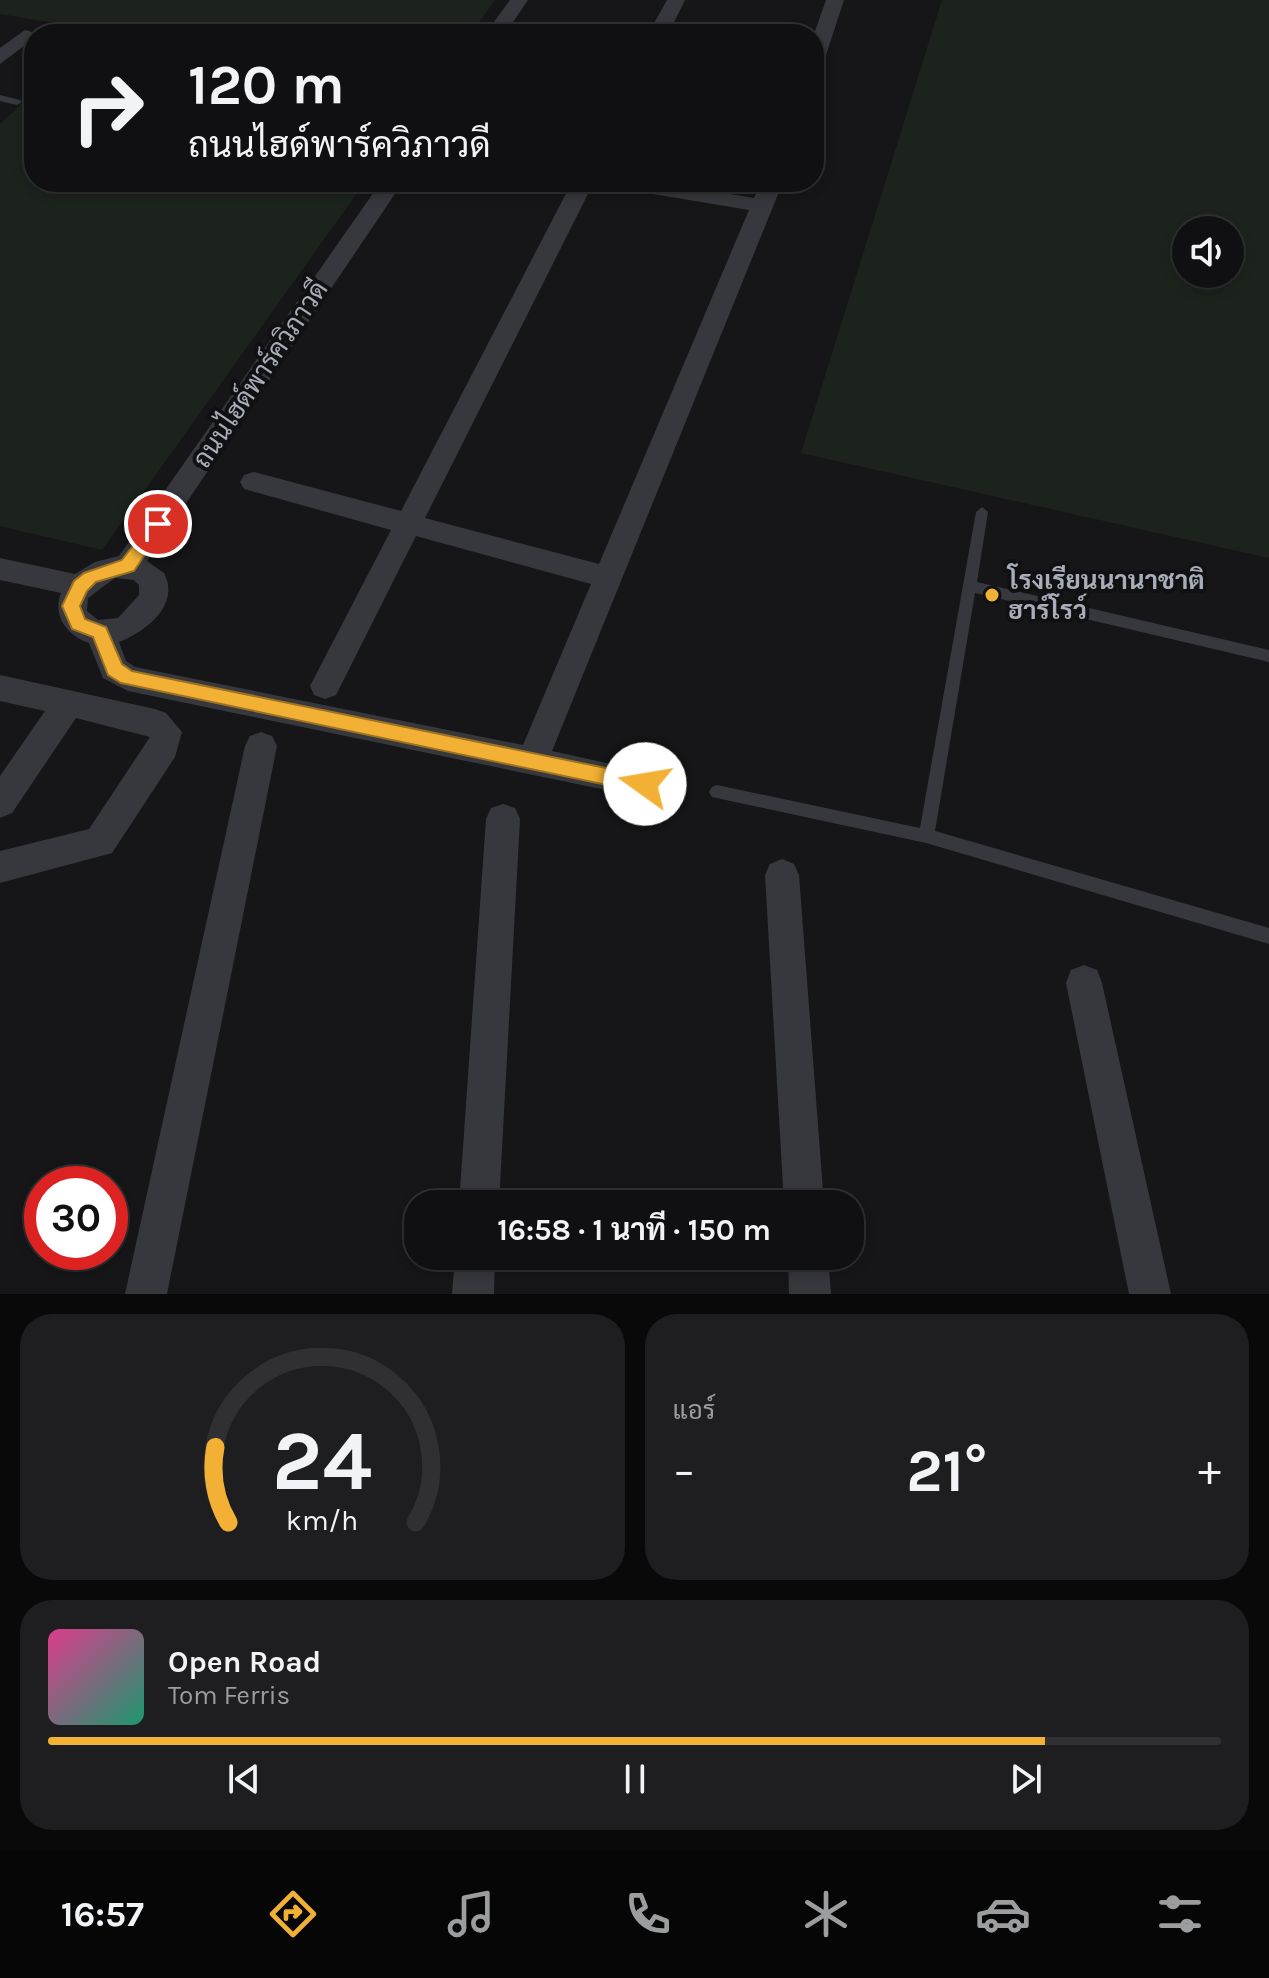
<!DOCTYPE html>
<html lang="th">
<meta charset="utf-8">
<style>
:root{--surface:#101012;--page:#1e1e20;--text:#f1f3f6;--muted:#9c9d9f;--line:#303032;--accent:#f2b134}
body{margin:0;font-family:Karla,Sarabun,sans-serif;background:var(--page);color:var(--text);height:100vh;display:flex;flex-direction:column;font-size:30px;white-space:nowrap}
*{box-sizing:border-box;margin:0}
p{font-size:26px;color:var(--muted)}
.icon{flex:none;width:44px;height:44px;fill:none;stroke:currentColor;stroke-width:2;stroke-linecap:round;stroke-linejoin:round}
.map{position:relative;height:1294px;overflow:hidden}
.side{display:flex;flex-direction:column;gap:20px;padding:20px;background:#09090a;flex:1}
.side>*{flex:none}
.banner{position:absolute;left:24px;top:24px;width:800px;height:168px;border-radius:32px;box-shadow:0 4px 12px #0003,0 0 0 2px var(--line);background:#101012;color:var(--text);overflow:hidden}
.fabs{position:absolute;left:1172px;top:216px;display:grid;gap:16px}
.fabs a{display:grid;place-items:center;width:72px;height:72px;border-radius:50%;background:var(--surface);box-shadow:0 4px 12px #0003,0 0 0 2px var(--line);font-size:40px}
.speed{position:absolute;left:24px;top:1166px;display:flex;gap:16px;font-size:40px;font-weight:700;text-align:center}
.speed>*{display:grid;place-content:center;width:104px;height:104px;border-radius:50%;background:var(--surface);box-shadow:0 4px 12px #0003,0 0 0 2px var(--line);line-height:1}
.speed .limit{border:12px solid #d22;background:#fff;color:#111}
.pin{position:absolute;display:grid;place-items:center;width:68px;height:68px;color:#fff;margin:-34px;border:4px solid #fff;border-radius:50%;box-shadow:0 2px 8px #0007}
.me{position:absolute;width:88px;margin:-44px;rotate:283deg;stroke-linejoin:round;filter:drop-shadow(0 0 6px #0008)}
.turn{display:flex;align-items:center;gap:28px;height:168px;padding:0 32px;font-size:36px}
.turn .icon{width:104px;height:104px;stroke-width:2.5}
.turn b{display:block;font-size:56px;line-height:68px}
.big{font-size:60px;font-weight:700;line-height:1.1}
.side .card{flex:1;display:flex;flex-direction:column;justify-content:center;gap:12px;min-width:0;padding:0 28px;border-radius:32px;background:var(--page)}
.side .dial{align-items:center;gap:0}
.dial svg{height:208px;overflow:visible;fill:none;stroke:var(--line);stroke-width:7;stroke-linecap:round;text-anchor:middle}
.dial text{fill:var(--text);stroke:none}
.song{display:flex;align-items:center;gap:24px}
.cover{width:96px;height:96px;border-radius:12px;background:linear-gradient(135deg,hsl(330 70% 55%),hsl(160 70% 35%))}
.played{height:8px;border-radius:4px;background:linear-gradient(90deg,var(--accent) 85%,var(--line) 85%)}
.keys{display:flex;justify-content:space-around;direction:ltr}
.heat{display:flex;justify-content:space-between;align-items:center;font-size:44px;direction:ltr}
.side .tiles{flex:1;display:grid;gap:20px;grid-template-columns:1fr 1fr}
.card:last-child{grid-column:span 2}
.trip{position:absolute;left:404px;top:1190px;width:460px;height:80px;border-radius:32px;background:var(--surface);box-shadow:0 4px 12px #0003,0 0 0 2px var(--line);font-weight:700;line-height:80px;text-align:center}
.tabs{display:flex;height:128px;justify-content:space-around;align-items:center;background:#060607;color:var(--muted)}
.tabs .icon{width:56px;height:56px}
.tabs .selected{color:var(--accent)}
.tabs b{font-size:36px;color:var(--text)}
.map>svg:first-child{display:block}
.green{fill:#1c231d;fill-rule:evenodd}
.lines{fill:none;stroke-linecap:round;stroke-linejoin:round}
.lane{fill:#37383d;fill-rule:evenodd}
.street{fill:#37383d;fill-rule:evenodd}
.route{fill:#f2b134;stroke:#9d7322;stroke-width:2}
.poi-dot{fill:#f2b134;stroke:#111113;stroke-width:3}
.labels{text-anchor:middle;stroke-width:8;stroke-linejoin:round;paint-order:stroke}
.street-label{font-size:26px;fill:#a8adb8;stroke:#111113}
.poi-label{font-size:26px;font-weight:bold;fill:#a8adb8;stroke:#111113;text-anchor:start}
</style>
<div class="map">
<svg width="1269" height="1294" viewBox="0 0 1269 1294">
<rect width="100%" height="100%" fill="#161618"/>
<path class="green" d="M0,0H495L471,34H95L99,30L0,14Z
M942,0H1269V558L801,453ZM1186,230H1230V274H1186Z
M34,92V182H365L102,550L0,526V124Z"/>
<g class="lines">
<path class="lane" d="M0,95L20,100L22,102L17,105L0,101Z
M982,507L988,512L977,582L1269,650V662L975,593L935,831L1269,928V944L926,843L712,797L709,792L712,787L717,785L920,828L976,512Z"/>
<path class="street" d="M510,0H528L505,34H485Z
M667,0H685L668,34H648Z
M826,0H844L824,61L814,67V34Z
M25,30L32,32V40L0,64V48Z
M381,182H403L147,561L164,573C181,605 145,632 119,642L126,661L135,667L523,745L591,584L416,536L336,695L325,699L314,695L310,686L391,530L244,489L240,482L244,475L254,472L401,511L572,182H594L425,518L599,564L749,210L617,188L606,182H657L754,198L761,182H783L552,751L656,774L661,784L656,794L645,798L128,691L103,678L89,643C67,635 52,616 61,593L0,580V558L75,574L95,562L119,556ZM115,578L134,580L139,585V595L118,618L98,620L87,611L88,598Z
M0,675L155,709L166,713L182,732L175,757L112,853L0,883V851L89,829L150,737L76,718L12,813L0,818V776L45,711L0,701Z
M261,732L272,736L277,746L167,1294H125L245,746L250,736Z
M503,804L515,808L520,819L499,1204H459L486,819L491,808Z
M782,859L794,864L799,875L824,1204H784L765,875L770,864Z
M1084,965L1097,970L1102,983L1171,1294H1129L1066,983L1071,970Z
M455,1256H495L494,1294H452Z
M788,1256H828L831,1294H789Z"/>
</g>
<path class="route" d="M158,518L166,524L134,571L96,582L87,591L80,606L85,619L106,627L122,664L132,671L645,776L655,784L652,791L645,793L121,683L108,675L93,637L72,629L62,606L74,581L84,573L122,560L152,520Z"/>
<circle class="poi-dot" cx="992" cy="595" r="8"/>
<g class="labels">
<g class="street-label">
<text transform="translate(260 374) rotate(-56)" y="9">ถนนไฮด์พาร์ควิภาวดี</text>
</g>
<g class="poi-label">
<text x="1008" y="589">โรงเรียนนานาชาติ<tspan x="1008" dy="30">ฮาร์โรว์</tspan></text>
</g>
</g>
</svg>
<div class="fabs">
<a><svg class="icon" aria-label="sound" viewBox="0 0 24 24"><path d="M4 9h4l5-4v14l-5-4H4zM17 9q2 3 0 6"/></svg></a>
</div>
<div class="speed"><div class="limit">30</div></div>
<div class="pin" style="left:158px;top:524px;background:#d93025"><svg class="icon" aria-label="arrive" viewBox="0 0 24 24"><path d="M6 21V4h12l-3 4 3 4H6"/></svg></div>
<svg class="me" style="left:645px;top:784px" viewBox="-20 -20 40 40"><circle r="19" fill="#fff"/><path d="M0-13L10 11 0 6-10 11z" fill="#f2b134"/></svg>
<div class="trip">16:58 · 1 นาที · 150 m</div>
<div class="banner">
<div class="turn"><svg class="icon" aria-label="right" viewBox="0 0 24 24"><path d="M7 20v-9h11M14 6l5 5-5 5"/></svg><div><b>120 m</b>ถนนไฮด์พาร์ควิภาวดี</div></div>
</div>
</div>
<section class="side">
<div class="tiles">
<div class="card dial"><svg viewBox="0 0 100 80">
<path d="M14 69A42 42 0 1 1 86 69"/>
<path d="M14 69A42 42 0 0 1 9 40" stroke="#f2b134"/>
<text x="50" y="56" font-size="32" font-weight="700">24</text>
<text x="50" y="72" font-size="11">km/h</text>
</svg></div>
<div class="card"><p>แอร์</p>
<div class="heat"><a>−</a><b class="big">21°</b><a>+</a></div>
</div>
<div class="card">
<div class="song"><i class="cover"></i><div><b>Open Road</b><p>Tom Ferris</p></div></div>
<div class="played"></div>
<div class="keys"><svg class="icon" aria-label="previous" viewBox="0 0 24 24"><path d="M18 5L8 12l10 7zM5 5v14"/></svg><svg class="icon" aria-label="pause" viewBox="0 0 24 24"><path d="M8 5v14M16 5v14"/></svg><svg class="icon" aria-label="next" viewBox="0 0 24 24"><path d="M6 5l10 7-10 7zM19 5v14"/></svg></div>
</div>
</div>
</section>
<nav class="tabs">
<b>16:57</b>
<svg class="icon selected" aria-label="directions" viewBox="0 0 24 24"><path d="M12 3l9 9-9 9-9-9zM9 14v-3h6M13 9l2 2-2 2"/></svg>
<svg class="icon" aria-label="music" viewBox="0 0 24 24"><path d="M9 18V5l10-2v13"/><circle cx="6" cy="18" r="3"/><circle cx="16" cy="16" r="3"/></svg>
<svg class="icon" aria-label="phone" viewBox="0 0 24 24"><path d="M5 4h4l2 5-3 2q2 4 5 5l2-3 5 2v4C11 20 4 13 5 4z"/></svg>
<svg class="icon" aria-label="climate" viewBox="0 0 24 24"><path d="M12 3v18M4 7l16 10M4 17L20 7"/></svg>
<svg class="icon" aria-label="car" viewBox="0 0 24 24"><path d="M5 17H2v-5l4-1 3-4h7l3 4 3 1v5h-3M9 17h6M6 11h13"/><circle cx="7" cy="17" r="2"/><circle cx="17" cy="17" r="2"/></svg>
<svg class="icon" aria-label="filters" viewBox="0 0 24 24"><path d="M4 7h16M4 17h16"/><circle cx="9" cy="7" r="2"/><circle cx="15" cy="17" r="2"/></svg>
</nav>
